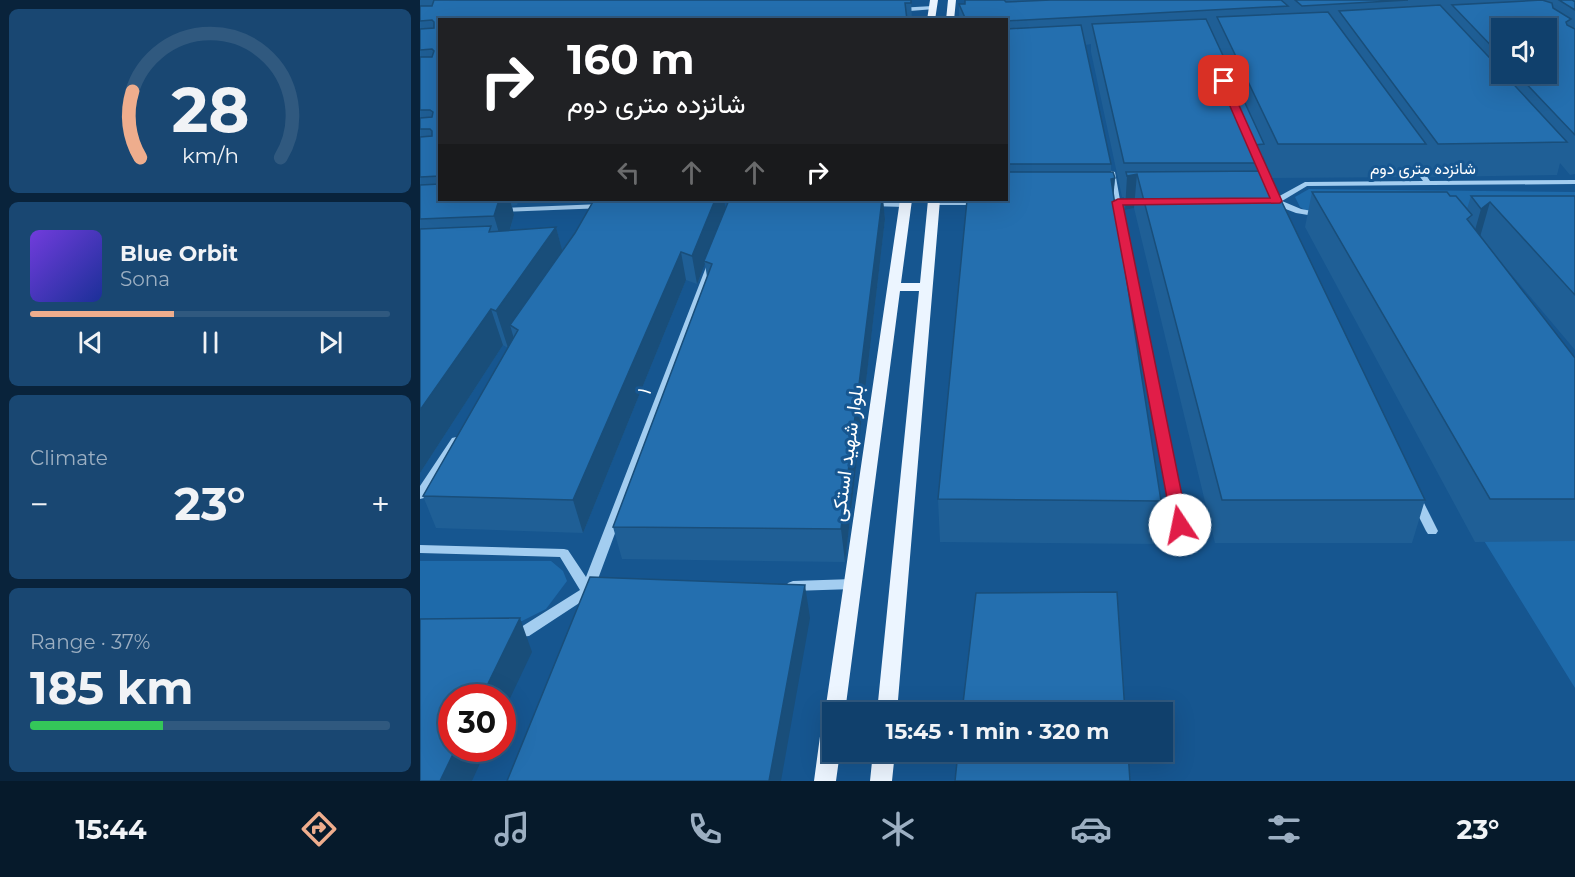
<!DOCTYPE html>
<meta charset="utf-8">
<style>
:root{--surface:#10406c;--page:#194772;--text:#f1f3f6;--muted:#9cafc2;--line:#30597f;--accent:#eead8d}
body{margin:0;font-family:Montserrat,Vazirmatn,sans-serif;background:var(--page);color:var(--text);height:100vh;display:flex;flex-direction:column;font-size:22px;white-space:nowrap}
*{box-sizing:border-box;margin:0}
p{font-size:20px;color:var(--muted)}
.icon{flex:none;width:33px;height:33px;fill:none;stroke:currentColor;stroke-width:2;stroke-linecap:round;stroke-linejoin:round}
.map{position:relative;flex:1;overflow:hidden}
.drawer{display:flex;flex-direction:column;gap:9px;padding:9px;background:#09233b;width:420px}
.drawer>*{flex:none}
.banner{position:absolute;left:18px;top:18px;width:570px;height:183px;border-radius:0px;box-shadow:0 6px 24px #0002,0 0 0 2px var(--line);background:#202124;color:#fff;overflow:hidden}
.tools{position:absolute;left:1071px;top:18px;display:grid;gap:12px}
.tools a{display:grid;place-items:center;width:66px;height:66px;border-radius:0px;background:var(--surface);box-shadow:0 6px 24px #0002,0 0 0 2px var(--line);font-size:30px}
.speed{position:absolute;left:18px;top:684px;display:flex;gap:12px;font-size:30px;font-weight:700;text-align:center}
.speed>*{display:grid;place-content:center;width:78px;height:78px;border-radius:50%;background:var(--surface);box-shadow:0 6px 24px #0002,0 0 0 2px var(--line);line-height:1}
.speed .limit{border:9px solid #d22;background:#fff;color:#111}
.pin{position:absolute;display:grid;place-items:center;width:51px;height:51px;color:#fff;margin:-26px;border-radius:12px;box-shadow:0 3px 9px #0006}
.me{position:absolute;width:66px;margin:-33px;rotate:349deg;stroke-linejoin:round;filter:drop-shadow(0 0 4px #0008)}
.turn{display:flex;align-items:center;gap:21px;height:126px;padding:0 30px;font-size:27px}
.turn .icon{width:78px;height:78px;stroke-width:2.5}
.turn b{display:block;font-size:42px;line-height:51px}
.lanes{display:flex;align-items:center;height:57px;padding:0 30px;background:#0003;justify-content:center;gap:30px;direction:ltr}
.lanes .off{opacity:.35}
.big{font-size:45px;font-weight:700;line-height:1.1}
.drawer .widget{flex:1;display:flex;flex-direction:column;justify-content:center;gap:9px;min-width:0;padding:0 21px;border-radius:9px;background:var(--page)}
.drawer .dial{align-items:center;gap:0}
.dial svg{height:156px;overflow:visible;fill:none;stroke:var(--line);stroke-width:7;stroke-linecap:round;text-anchor:middle}
.dial text{fill:var(--text);stroke:none}
.song{display:flex;align-items:center;gap:18px}
.cover{width:72px;height:72px;border-radius:9px;background:linear-gradient(135deg,hsl(260 70% 55%),hsl(230 70% 35%))}
.played{height:6px;border-radius:3px;background:linear-gradient(90deg,var(--accent) 40%,var(--line) 40%)}
.keys{display:flex;justify-content:space-around;direction:ltr}
.heat{display:flex;justify-content:space-between;align-items:center;font-size:33px;direction:ltr}
.charge{height:9px;border-radius:4px;background:linear-gradient(90deg,#34c759 37%,var(--line) 0)}
.trip{position:absolute;left:402px;top:702px;width:351px;height:60px;border-radius:0px;background:var(--surface);box-shadow:0 6px 24px #0002,0 0 0 2px var(--line);font-weight:700;line-height:60px;text-align:center}
.dock{display:flex;height:96px;justify-content:space-around;align-items:center;background:#061a2b;color:var(--muted)}
.dock .icon{width:42px;height:42px}
.dock .active{color:var(--accent)}
.dock b{font-size:27px;color:var(--text)}
main{display:flex;flex:1;min-height:0}
.map>svg:first-child{display:block}
.green{fill:#1e6aaa}
.lines{fill:none;stroke-linecap:round;stroke-linejoin:round}
.minor{fill:#a3cdf0;fill-rule:evenodd}
.major{fill:#ecf5ff;fill-rule:evenodd}
.wall{fill:#1f5f96;fill-rule:evenodd}
.shaded-wall{fill:#194e7a}
.building{fill:#246faf;stroke:#194e7a;stroke-width:1.5}
.route{fill:#e11d48;stroke:#92132f;stroke-width:1.5}
.labels{text-anchor:middle;stroke-width:6;stroke-linejoin:round;paint-order:stroke}
.far-street-label{font-size:16px;fill:#fff;stroke:#165690}
.street-label{font-size:20px;fill:#fff;stroke:#165690}
</style>
<main>
<section class="drawer">
<div class="widget dial"><svg viewBox="0 0 100 80">
<path d="M14 69A42 42 0 1 1 86 69"/>
<path d="M14 69A42 42 0 0 1 10 35" stroke="#eead8d"/>
<text x="50" y="56" font-size="32" font-weight="700">28</text>
<text x="50" y="72" font-size="11">km/h</text>
</svg></div>
<div class="widget">
<div class="song"><i class="cover"></i><div><b>Blue Orbit</b><p>Sona</p></div></div>
<div class="played"></div>
<div class="keys"><svg class="icon" aria-label="previous" viewBox="0 0 24 24"><path d="M18 5L8 12l10 7zM5 5v14"/></svg><svg class="icon" aria-label="pause" viewBox="0 0 24 24"><path d="M8 5v14M16 5v14"/></svg><svg class="icon" aria-label="next" viewBox="0 0 24 24"><path d="M6 5l10 7-10 7zM19 5v14"/></svg></div>
</div>
<div class="widget"><p>Climate</p>
<div class="heat"><a>−</a><b class="big">23°</b><a>+</a></div>
</div>
<div class="widget"><p>Range · 37%</p><b class="big">185 km</b><div class="charge"></div></div>
</section>
<div class="map">
<svg width="1155" height="781" viewBox="0 0 1155 781">
<rect width="100%" height="100%" fill="#165690"/>
<path class="green" d="M889,189L1155,192V218L890,213L880,207L875,197Z
M1155,538V688L1063,539Z
M0,561H131L143,571L147,581L126,609L102,621H0Z"/>
<g class="lines">
<path class="minor" d="M513,6L516,8L515,9L477,12L474,10L477,8Z
M988,157H994L1010,181L1155,180V184L887,186L862,201L881,209L903,213V217H900L876,213L845,201L846,199H854L885,182L1003,181L987,159Z
M688,170L695,172L700,200H717L721,202L717,204H701L766,525L764,528H756L754,525L693,204H681L677,202L681,200H692L687,172Z
M510,201H561L565,203L561,205H510Z
M446,202L485,203L489,205L485,207L449,206L445,204Z
M182,204L186,206L185,208L81,212L77,210L81,208Z
M292,259L296,262L175,587L179,588L181,591L179,594L170,596L109,636L91,638L86,637L84,633L86,629L101,627L160,590L140,557L0,553V545L144,549L148,550L166,577L288,262Z
M36,437L42,440L4,498L0,499V486L32,438Z
M996,495L1000,496L1002,499L1018,531L1016,534H1008L1006,531L990,499L992,496Z
M433,579L438,581L440,584L438,587L433,589L373,591L368,589L366,586L368,583L373,581Z"/>
<path class="major" d="M510,0H518L515,20H507Z
M528,0H536L534,20H526Z
M480,200H492L481,283H500L508,200H520L477,712H457L499,291H480L425,712H412V720L408,718L405,712Z
M412,720V752H420L416,781H394L401,729L404,723Z
M453,752H475L472,781H450Z"/>
</g>
<path class="wall" d="M0,0H491L492,20H20V200H99L97,205L92,206L94,215L90,230L136,227L142,250L155,233L174,200H465L463,201L465,219L425,562L202,559L193,527L287,277L285,264L277,284L266,280L163,533L16,528L3,496L88,348L83,345L0,473ZM304,201H308L305,208Z
M545,0H1155V174L1150,175L1140,163L1137,175L1010,177L1001,164L998,177L852,178L843,156L841,171L1005,500L992,543H795L714,208L705,210L704,206V197H702L671,52V44L666,45L691,164V172L695,178L693,195L741,501L736,544L520,542L518,499L586,200V20H539V4H545ZM1082,28L1126,74H1082Z
M892,192L1030,196L1047,209L1051,196H1155V350L1080,261L1155,358V541L1055,542L885,227Z"/>
<path class="shaded-wall" d="M717,174L714,208L705,210L707,176Z
M695,178L692,213L691,179Z
M79,200H90L94,215L84,250L74,216Z
M295,200H304L306,210L284,261L285,264L277,284L272,256Z
M461,200H463L465,219L425,562L421,529Z
M1070,202L1060,237L1051,244L1061,209Z
M136,227L145,261L98,330L90,325L94,339L88,348L76,311Z
M261,252L266,280L163,533L153,500Z
M71,309L83,345L0,473V410Z
M385,585L390,618L361,781H349Z
M100,618L112,652L82,715V698H61Z
M36,748H67L52,781H20Z"/>
<path class="building" d="M14,0H491V3H485L487,20H20V176L0,177V137L12,136V131L10,129H0V118L12,117L13,112L10,110H0V57H12L14,51L12,49L0,50V29L14,28V22L12,20L0,21V6H12Z
M545,0H584L586,2L631,0H861L868,6L586,21V20H546L539,4H545Z
M875,0H988L882,6Z
M1122,0L1132,3L1133,8L1151,19L1146,22L1147,25L1155,29V135L1097,74H1126V28H1082V57L1032,5Z
M1139,0H1152L1155,2V10Z
M1020,5L1082,71V74H1084L1147,142L1018,144L919,11Z
M908,12L1006,144H858L797,17Z
M786,19L844,144L834,145L843,163H704L672,24Z
M661,25L691,164H586V29Z
M847,171L1005,500H802L717,174L707,176L706,172Z
M586,172H693L695,178L691,179L741,501L518,499L547,200H586Z
M20,184V200H79L74,216L0,219V185Z
M892,192H1027L1030,196H1036L1052,215L1047,219L1155,358V499H1070Z
M1051,196H1155V295L1070,202L1061,209Z
M174,200H295L272,256L261,252L153,500L3,496L98,330L90,325L155,233Z
M309,200H462L421,529L193,527L292,264L284,261Z
M71,226L69,232L136,227L76,311L71,309L0,410V229Z
M170,577L385,585L349,781H87Z
M697,592L705,712H542L556,593Z
M100,618L61,698H32V748H36L20,781H0V619Z
M538,752H708L710,781H535Z"/>
<path class="route" d="M801,79L808,81L862,201L860,203L703,205L768,525L765,529H754L752,525L692,202L698,199L850,198L799,81Z"/>
<g class="labels">
<g class="far-street-label">
<text x="1003" y="174">شانزده متری دوم</text>
</g>
<g class="street-label">
<text transform="translate(224 391) rotate(-69)" y="7">۱</text>
<text transform="translate(427 453) rotate(-82)" y="7">بلوار شهید استکی</text>
</g>
</g>
</svg>
<div class="tools">
<a><svg class="icon" aria-label="sound" viewBox="0 0 24 24"><path d="M4 9h4l5-4v14l-5-4H4zM17 9q2 3 0 6"/></svg></a>
</div>
<div class="speed"><div class="limit">30</div></div>
<div class="pin" style="left:804px;top:81px;background:#d93025"><svg class="icon" aria-label="arrive" viewBox="0 0 24 24"><path d="M6 21V4h12l-3 4 3 4H6"/></svg></div>
<svg class="me" style="left:760px;top:525px" viewBox="-20 -20 40 40"><circle r="19" fill="#fff"/><path d="M0-13L10 11 0 6-10 11z" fill="#e11d48"/></svg>
<div class="trip">15:45 · 1 min · 320 m</div>
<div class="banner">
<div class="turn"><svg class="icon" aria-label="right" viewBox="0 0 24 24"><path d="M7 20v-9h11M14 6l5 5-5 5"/></svg><div><b>160 m</b>شانزده متری دوم</div></div>
<div class="lanes"><svg class="icon off" aria-label="left" viewBox="0 0 24 24"><path d="M17 20v-9H6M10 6l-5 5 5 5"/></svg><svg class="icon off" aria-label="ahead" viewBox="0 0 24 24"><path d="M12 20V5M6 11l6-6 6 6"/></svg><svg class="icon off" aria-label="ahead" viewBox="0 0 24 24"><path d="M12 20V5M6 11l6-6 6 6"/></svg><svg class="icon" aria-label="right" viewBox="0 0 24 24"><path d="M7 20v-9h11M14 6l5 5-5 5"/></svg></div>
</div>
</div>
</main>
<nav class="dock">
<b>15:44</b>
<svg class="icon active" aria-label="directions" viewBox="0 0 24 24"><path d="M12 3l9 9-9 9-9-9zM9 14v-3h6M13 9l2 2-2 2"/></svg>
<svg class="icon" aria-label="music" viewBox="0 0 24 24"><path d="M9 18V5l10-2v13"/><circle cx="6" cy="18" r="3"/><circle cx="16" cy="16" r="3"/></svg>
<svg class="icon" aria-label="phone" viewBox="0 0 24 24"><path d="M5 4h4l2 5-3 2q2 4 5 5l2-3 5 2v4C11 20 4 13 5 4z"/></svg>
<svg class="icon" aria-label="climate" viewBox="0 0 24 24"><path d="M12 3v18M4 7l16 10M4 17L20 7"/></svg>
<svg class="icon" aria-label="car" viewBox="0 0 24 24"><path d="M5 17H2v-5l4-1 3-4h7l3 4 3 1v5h-3M9 17h6M6 11h13"/><circle cx="7" cy="17" r="2"/><circle cx="17" cy="17" r="2"/></svg>
<svg class="icon" aria-label="filters" viewBox="0 0 24 24"><path d="M4 7h16M4 17h16"/><circle cx="9" cy="7" r="2"/><circle cx="15" cy="17" r="2"/></svg>
<b>23°</b>
</nav>
